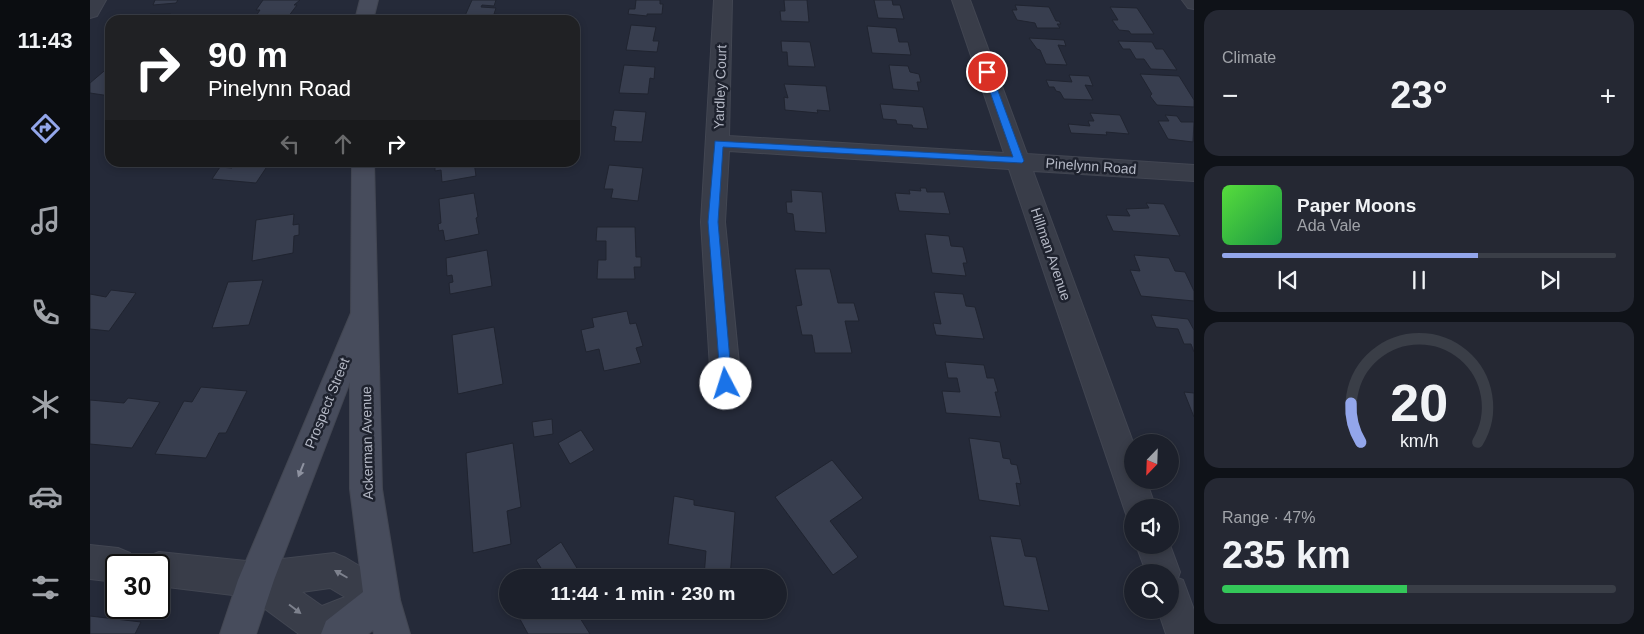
<!DOCTYPE html>
<meta charset="utf-8">
<style>
:root{--surface:#1c202b;--page:#252833;--text:#f1f3f6;--muted:#a0a3a9;--line:#3a3e47;--accent:#93a6eb}
body{margin:0;font-family:Helvetica,sans-serif;background:var(--page);color:var(--text);height:100vh;display:flex;flex-direction:column;font-size:19px;white-space:nowrap}
*{box-sizing:border-box;margin:0}
p{font-size:16px;color:var(--muted)}
.icon{flex:none;width:28px;height:28px;fill:none;stroke:currentColor;stroke-width:2;stroke-linecap:round;stroke-linejoin:round}
.map{position:relative;flex:1;overflow:hidden}
.sheet{display:flex;flex-direction:column;gap:10px;padding:10px;background:#0f1218;width:450px}
.sheet>*{flex:none}
.banner{position:absolute;left:15px;top:15px;width:475px;height:152px;border-radius:15px;box-shadow:0 2px 8px #0003,0 0 0 1px var(--line);background:#202124;color:#fff;overflow:hidden}
.needle{width:32px;rotate:203deg}
.tools{position:absolute;left:1034px;top:434px;display:grid;gap:10px}
.tools a{display:grid;place-items:center;width:55px;height:55px;border-radius:50%;background:var(--surface);box-shadow:0 2px 8px #0003,0 0 0 1px var(--line);font-size:25px}
.speed{position:absolute;left:15px;top:554px;display:flex;gap:10px;font-size:25px;font-weight:700;text-align:center}
.speed>*{display:grid;place-content:center;width:65px;height:65px;border-radius:50%;background:var(--surface);box-shadow:0 2px 8px #0003,0 0 0 1px var(--line);line-height:1}
.speed .limit{border:2px solid #111;border-radius:8px;background:#fff;color:#111}
.pin{position:absolute;display:grid;place-items:center;width:42px;height:42px;color:#fff;margin:-21px;border:2px solid #fff;border-radius:50%;box-shadow:0 1px 5px #0007}
.me{position:absolute;width:55px;margin:-28px;rotate:355deg;stroke-linejoin:round;filter:drop-shadow(0 0 4px #0008)}
.turn{display:flex;align-items:center;gap:18px;height:105px;padding:0 20px;font-size:22px}
.turn .icon{width:65px;height:65px;stroke-width:2.5}
.turn b{display:block;font-size:35px;line-height:42px}
.lanes{display:flex;align-items:center;height:48px;padding:0 20px;background:#0003;justify-content:center;gap:25px;direction:ltr}
.lanes .off{opacity:.35}
.big{font-size:38px;font-weight:700;line-height:1.1}
.sheet .widget{flex:1;display:flex;flex-direction:column;justify-content:center;gap:8px;min-width:0;padding:0 18px;border-radius:15px;background:var(--page)}
.sheet .dial{align-items:center;gap:0}
.dial svg{height:130px;overflow:visible;fill:none;stroke:var(--line);stroke-width:7;stroke-linecap:round;text-anchor:middle}
.dial text{fill:var(--text);stroke:none}
.song{display:flex;align-items:center;gap:15px}
.cover{width:60px;height:60px;border-radius:8px;background:linear-gradient(135deg,hsl(110 70% 55%),hsl(140 70% 35%))}
.played{height:5px;border-radius:2px;background:linear-gradient(90deg,var(--accent) 65%,var(--line) 65%)}
.keys{display:flex;justify-content:space-around;direction:ltr}
.heat{display:flex;justify-content:space-between;align-items:center;font-size:28px;direction:ltr}
.charge{height:8px;border-radius:4px;background:linear-gradient(90deg,#34c759 47%,var(--line) 0)}
.trip{position:absolute;left:409px;top:569px;width:288px;height:50px;border-radius:25px;background:var(--surface);box-shadow:0 2px 8px #0003,0 0 0 1px var(--line);font-weight:700;line-height:50px;text-align:center}
main{display:flex;flex:1;min-height:0}
.dock{display:flex;flex-direction:column;width:90px;justify-content:space-around;align-items:center;background:#0b0d11;color:var(--muted)}
.dock .icon{width:35px;height:35px}
.dock .current{color:var(--accent)}
.dock b{font-size:22px;color:var(--text)}
.map>svg:first-child{display:block}
.building{fill:#383e4f;stroke:#202430}
.lines{fill:none;stroke-linecap:round;stroke-linejoin:round}
.street-casing{stroke:#424652;stroke-width:2}
.secondary-casing{stroke:#424652;stroke-width:2}
.street{fill:#393d49;fill-rule:evenodd}
.secondary{fill:#474c5c;fill-rule:evenodd}
.oneway{fill:#8e92a0}
.oneway2{fill:#7d818d}
.route{fill:#1a73e8;stroke:#114b97}
.labels{text-anchor:middle;stroke-width:5;stroke-linejoin:round;paint-order:stroke}
.street-label{font-size:14px;fill:#b4b8c5;stroke:#1e222e}
</style>
<main>
<nav class="dock">
<b>11:43</b>
<svg class="icon current" aria-label="directions" viewBox="0 0 24 24"><path d="M12 3l9 9-9 9-9-9zM9 14v-3h6M13 9l2 2-2 2"/></svg>
<svg class="icon" aria-label="music" viewBox="0 0 24 24"><path d="M9 18V5l10-2v13"/><circle cx="6" cy="18" r="3"/><circle cx="16" cy="16" r="3"/></svg>
<svg class="icon" aria-label="phone" viewBox="0 0 24 24"><path d="M5 4h4l2 5-3 2q2 4 5 5l2-3 5 2v4C11 20 4 13 5 4z"/></svg>
<svg class="icon" aria-label="climate" viewBox="0 0 24 24"><path d="M12 3v18M4 7l16 10M4 17L20 7"/></svg>
<svg class="icon" aria-label="car" viewBox="0 0 24 24"><path d="M5 17H2v-5l4-1 3-4h7l3 4 3 1v5h-3M9 17h6M6 11h13"/><circle cx="7" cy="17" r="2"/><circle cx="17" cy="17" r="2"/></svg>
<svg class="icon" aria-label="filters" viewBox="0 0 24 24"><path d="M4 7h16M4 17h16"/><circle cx="9" cy="7" r="2"/><circle cx="15" cy="17" r="2"/></svg>
</nav>
<div class="map">
<svg width="1104" height="634" viewBox="0 0 1104 634">
<rect width="100%" height="100%" fill="#252a39"/>
<path class="building" d="M65,0H88L86,3L63,5Z
M173,0H210L204,5H207L198,17L166,16L170,10H166Z
M382,0H406L404,6L392,5L391,7L406,8L404,14L414,15L411,20L374,18Z
M546,0H570V4H573L572,14H557V16L538,14L539,9H545Z
M694,0H717L719,22L691,21L690,11H695Z
M784,0H802L803,5H810L814,19L788,18Z
M925,5L959,7L966,21H969L971,24H967L970,28H947L945,23L927,20L922,10H927Z
M1020,7L1047,8L1064,34H1041L1039,31L1029,30L1022,20H1028Z
M60,14H81L77,20H54Z
M541,25L566,27L563,41H569L567,52L536,50Z
M777,26L806,28L809,42H818L821,55L782,53Z
M939,38L974,40L976,46L968,45L977,65L956,64L950,50L947,49Z
M691,41L720,42L725,67L698,66L697,52H692Z
M1028,41L1062,42L1066,49H1073L1087,70L1061,69L1054,59H1046L1040,49H1033Z
M534,65L565,67L564,79L560,78L558,94L529,93Z
M799,65L818,66L820,72L829,74L831,82H827L829,91L803,89Z
M20,66V96L0,93V83Z
M1050,74L1089,76L1104,100V107L1067,105L1060,96L1062,94Z
M979,75L999,76L1003,86L995,85L1003,100L974,99L970,92L966,91L964,87H959L956,80L982,82Z
M694,84L736,86L740,111L727,110L728,113L695,110L694,97L698,98Z
M790,104L833,107L838,129L823,128L822,125L807,124L806,120L793,119Z
M524,110L556,112L552,142L524,141L526,127L521,126Z
M1000,113L1030,115L1039,134L1016,132L1017,135L981,133L978,124L1000,126L998,121H1004Z
M1075,115L1087,116L1091,122H1104L1103,142L1078,139L1068,121H1079Z
M146,162H180L166,183L122,179L130,167L142,168Z
M345,162H384L386,176L352,182L351,170L345,171Z
M519,165L553,168L548,201L521,198L523,189H514Z
M830,188H836L837,192H854L860,214L809,211L805,193L820,194L819,190L831,191Z
M701,190L732,192L736,233L705,231L703,214L697,213L696,202H702Z
M384,193L388,217L386,218L389,234L355,241L353,230L349,231L348,224L351,223L349,199Z
M1056,203L1074,204L1090,236L1023,231L1016,215L1040,216L1036,209L1059,208Z
M204,214L203,225L209,224V235L204,236L203,253L162,261L166,220Z
M507,227H545L546,257H551V267H544L545,279H507L508,260H516V241H506Z
M835,234L859,236L861,246L873,247L877,263H873L876,276L842,273Z
M397,250L402,286L360,294L359,283L363,282L362,275L357,276L356,258Z
M1044,255L1079,258L1085,271L1095,272L1104,291V301L1051,296L1040,270L1050,271Z
M705,269H740L748,303H764L769,321H755L762,353H725L722,335H712L706,306L712,305Z
M173,280L159,325L122,328L138,282Z
M21,290L46,293L19,331L0,329V294L16,297Z
M844,292L873,294L876,306L885,307L894,339L846,335L843,323L851,324Z
M537,311L540,324L546,323L553,346L546,348L551,363L514,371L509,349L496,352L491,330L504,327L502,318Z
M1061,315L1098,319L1104,330V352L1101,344H1094L1088,329L1066,327Z
M404,327L413,384L368,394L362,335Z
M855,362L894,365L897,378H904L908,392H905L911,417L856,413L852,391L870,392L867,378H858Z
M111,387L157,391L136,433H129L116,458L65,454L94,401L102,402Z
M1094,392L1104,393V417Z
M38,398L70,402L42,448L0,444V400L34,403Z
M462,419L463,434L444,437L442,422Z
M491,430L504,450L480,464L468,443Z
M879,438L910,442L913,458L920,459L921,464L927,465L931,484L926,483L930,506L889,500Z
M423,443L431,507L417,511L421,544L383,553L376,453Z
M742,460L773,498L740,521L768,557L743,575L685,497Z
M584,496L604,500V505L645,512L640,578L614,577L616,551L578,544Z
M900,536L931,539L935,556L946,557L959,611L914,606Z
M471,542L493,578H438L451,568L446,560Z
M425,610H485L500,634H438Z
M0,616L51,622L45,634H0Z"/>
<g class="lines">
<defs>
<path id="street" d="M0,0H16L7,16L0,18Z
M624,0H642L639,136L914,153L862,0H880L937,154L1104,165V181L943,171L1043,442L1042,480H1056L1066,508H1042V521L1038,520L919,169L639,151L635,222L651,384L646,393L636,397L626,393L621,384L611,222Z
M1092,0H1104V9L1098,8Z
M0,545L28,548L40,553L45,565H26V582L0,579Z
M1046,545H1080L1090,572L1088,578L1093,580L1104,610V634H1076L1068,610H1080V572H1056Z
M69,552L166,562L244,553L256,558L305,587L310,600L305,613L292,618L285,615L282,622L253,634H209L159,597L69,586V565H53L57,557ZM240,588L255,597L232,606L212,592Z"/>
<path id="secondary" d="M270,0H288L283,20H265Z
M262,162H284L292,489L310,600L320,634H284L283,630L278,634H231L236,621L273,592L260,489V382L184,580L166,634H130L148,580L261,313Z"/>
</defs>
<use href="#street" class="street-casing"/>
<use href="#secondary" class="secondary-casing"/>
<use href="#street" class="street"/>
<use href="#secondary" class="secondary"/>
</g>
<defs><path id="oneway-solid" d="M-6-.8H1V-3.2L6.5 0L1 3.2V.8H-6Z" transform="scale(1.25)"/></defs>
<use class="oneway" href="#oneway-solid" transform="translate(211 470) rotate(112)"/>
<g class="oneway2">
<use href="#oneway-solid" transform="translate(251 574) rotate(-150)"/>
<use href="#oneway-solid" transform="translate(205 609) rotate(37)"/>
</g>
<path class="route" d="M897,69L901,72L934,161L932,163L633,147L628,222L642,384L640,388L636,389L631,388L618,222L625,141L923,157L893,72Z"/>
<g class="labels">
<g class="street-label">
<text transform="translate(630 87) rotate(-88)" y="5">Yardley Court</text>
<text transform="translate(1001 166) rotate(4)" y="5">Pinelynn Road</text>
<text transform="translate(961 254) rotate(71)" y="5">Hillman Avenue</text>
<text transform="translate(237 403) rotate(-68)" y="5">Prospect Street</text>
<text transform="translate(277 443) rotate(-91)" y="5">Ackerman Avenue</text>
</g>
</g>
</svg>
<div class="tools">
<a><svg class="needle" viewBox="-14 -14 28 28"><path d="M0-13l5 13h-10z" fill="#e53935"/><path d="M0 13l5-13h-10z" fill="#a0a3a9"/></svg></a>
<a><svg class="icon" aria-label="sound" viewBox="0 0 24 24"><path d="M4 9h4l5-4v14l-5-4H4zM17 9q2 3 0 6"/></svg></a>
<a><svg class="icon" aria-label="search" viewBox="0 0 24 24"><circle cx="10" cy="10" r="6"/><path d="M15 15l6 6"/></svg></a>
</div>
<div class="speed"><div class="limit">30</div></div>
<div class="pin" style="left:897px;top:72px;background:#d93025"><svg class="icon" aria-label="arrive" viewBox="0 0 24 24"><path d="M6 21V4h12l-3 4 3 4H6"/></svg></div>
<svg class="me" style="left:636px;top:384px" viewBox="-20 -20 40 40"><circle r="19" fill="#fff"/><path d="M0-13L10 11 0 6-10 11z" fill="#1a73e8"/></svg>
<div class="trip">11:44 · 1 min · 230 m</div>
<div class="banner">
<div class="turn"><svg class="icon" aria-label="right" viewBox="0 0 24 24"><path d="M7 20v-9h11M14 6l5 5-5 5"/></svg><div><b>90 m</b>Pinelynn Road</div></div>
<div class="lanes"><svg class="icon off" aria-label="left" viewBox="0 0 24 24"><path d="M17 20v-9H6M10 6l-5 5 5 5"/></svg><svg class="icon off" aria-label="ahead" viewBox="0 0 24 24"><path d="M12 20V5M6 11l6-6 6 6"/></svg><svg class="icon" aria-label="right" viewBox="0 0 24 24"><path d="M7 20v-9h11M14 6l5 5-5 5"/></svg></div>
</div>
</div>
<section class="sheet">
<div class="widget"><p>Climate</p>
<div class="heat"><a>−</a><b class="big">23°</b><a>+</a></div>
</div>
<div class="widget">
<div class="song"><i class="cover"></i><div><b>Paper Moons</b><p>Ada Vale</p></div></div>
<div class="played"></div>
<div class="keys"><svg class="icon" aria-label="previous" viewBox="0 0 24 24"><path d="M18 5L8 12l10 7zM5 5v14"/></svg><svg class="icon" aria-label="pause" viewBox="0 0 24 24"><path d="M8 5v14M16 5v14"/></svg><svg class="icon" aria-label="next" viewBox="0 0 24 24"><path d="M6 5l10 7-10 7zM19 5v14"/></svg></div>
</div>
<div class="widget dial"><svg viewBox="0 0 100 80">
<path d="M14 69A42 42 0 1 1 86 69"/>
<path d="M14 69A42 42 0 0 1 8 45" stroke="#93a6eb"/>
<text x="50" y="56" font-size="32" font-weight="700">20</text>
<text x="50" y="72" font-size="11">km/h</text>
</svg></div>
<div class="widget"><p>Range · 47%</p><b class="big">235 km</b><div class="charge"></div></div>
</section>
</main>
